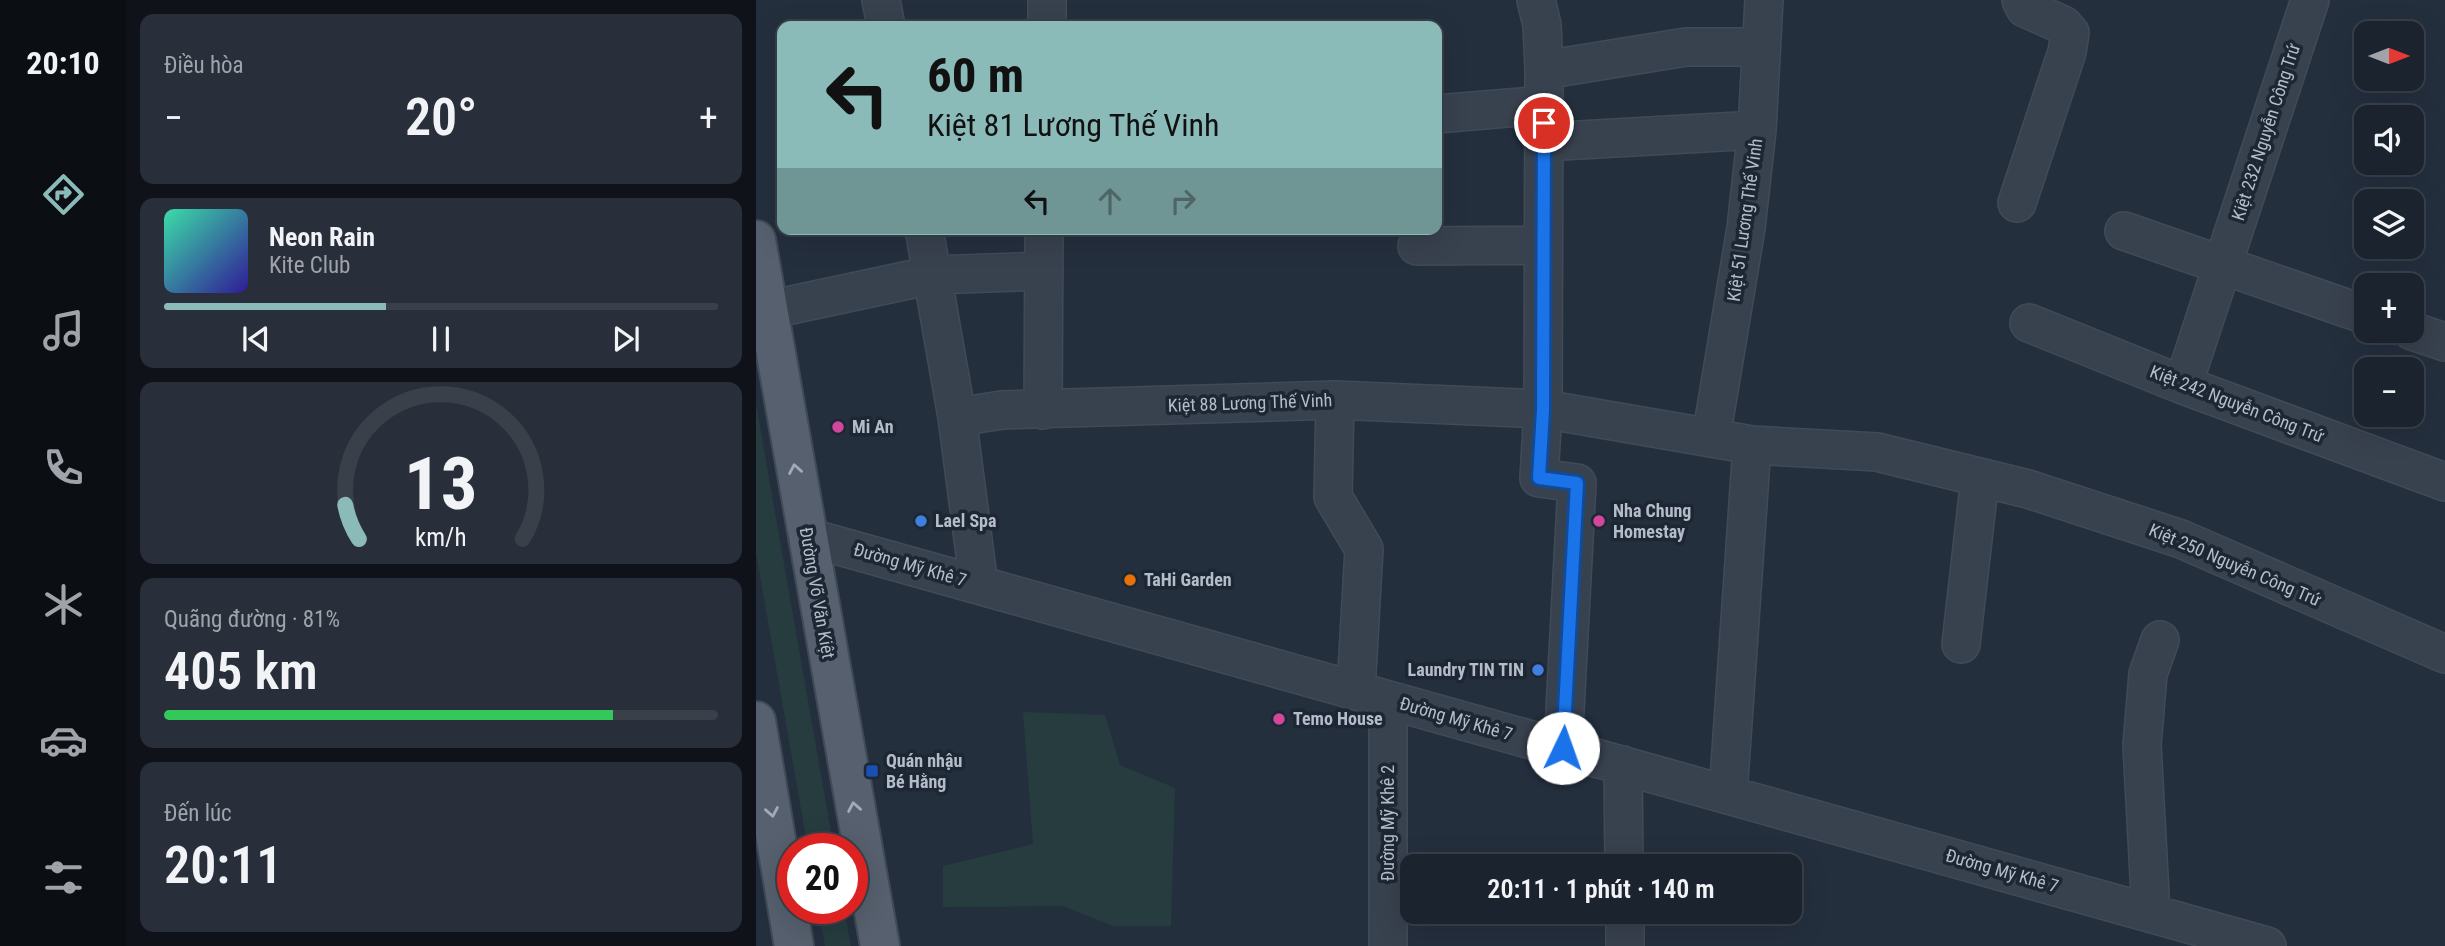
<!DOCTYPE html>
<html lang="vi">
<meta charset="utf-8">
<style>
:root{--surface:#1b232e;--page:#282f3a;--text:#f1f3f6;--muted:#a0a4aa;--line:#39404a;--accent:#8bbbb9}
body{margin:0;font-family:"Roboto Condensed",sans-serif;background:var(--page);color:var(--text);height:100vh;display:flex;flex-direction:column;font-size:26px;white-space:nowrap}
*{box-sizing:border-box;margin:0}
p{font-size:23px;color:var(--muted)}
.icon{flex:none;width:38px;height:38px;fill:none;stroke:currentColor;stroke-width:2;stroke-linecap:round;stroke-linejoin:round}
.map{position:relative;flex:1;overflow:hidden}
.side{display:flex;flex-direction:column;gap:14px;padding:14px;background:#0f1319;width:630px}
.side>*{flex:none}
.banner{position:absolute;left:21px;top:21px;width:665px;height:214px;border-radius:14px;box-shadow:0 7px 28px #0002,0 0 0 2px var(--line);background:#8bbbb9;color:#111;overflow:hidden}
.needle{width:46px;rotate:90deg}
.controls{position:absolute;left:1598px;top:21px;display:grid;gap:14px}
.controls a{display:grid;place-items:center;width:70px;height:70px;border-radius:14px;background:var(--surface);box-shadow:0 7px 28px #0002,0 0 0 2px var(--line);font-size:35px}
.speed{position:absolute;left:21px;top:833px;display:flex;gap:14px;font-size:35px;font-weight:700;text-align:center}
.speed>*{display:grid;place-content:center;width:91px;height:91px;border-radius:50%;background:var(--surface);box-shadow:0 7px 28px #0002,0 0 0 2px var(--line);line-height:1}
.speed .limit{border:10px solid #d22;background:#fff;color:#111}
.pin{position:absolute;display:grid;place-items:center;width:60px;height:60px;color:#fff;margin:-30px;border:4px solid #fff;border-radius:50%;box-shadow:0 2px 7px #0007}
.me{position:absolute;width:77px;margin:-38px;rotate:3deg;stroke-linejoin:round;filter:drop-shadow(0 0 5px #0008)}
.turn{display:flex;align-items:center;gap:24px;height:147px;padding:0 35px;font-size:32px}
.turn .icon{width:91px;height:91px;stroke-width:2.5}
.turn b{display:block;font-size:49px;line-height:60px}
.lanes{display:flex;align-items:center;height:66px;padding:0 35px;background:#0003;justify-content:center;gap:35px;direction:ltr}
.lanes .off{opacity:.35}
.big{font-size:52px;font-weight:600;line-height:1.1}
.side .card{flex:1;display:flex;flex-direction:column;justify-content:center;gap:10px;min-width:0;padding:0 24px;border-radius:14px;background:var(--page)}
.side .dial{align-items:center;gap:0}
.dial svg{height:182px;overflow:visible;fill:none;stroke:var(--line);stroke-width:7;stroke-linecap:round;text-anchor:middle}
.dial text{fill:var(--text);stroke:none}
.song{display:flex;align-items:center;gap:21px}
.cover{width:84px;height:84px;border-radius:10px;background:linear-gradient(135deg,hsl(160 70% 55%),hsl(250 70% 35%))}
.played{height:7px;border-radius:4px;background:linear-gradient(90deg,var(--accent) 40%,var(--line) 40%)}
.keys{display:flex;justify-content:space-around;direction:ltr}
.heat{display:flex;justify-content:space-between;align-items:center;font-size:38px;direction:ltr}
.charge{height:10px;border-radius:5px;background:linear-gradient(90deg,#34c759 81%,var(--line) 0)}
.trip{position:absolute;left:644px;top:854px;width:402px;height:70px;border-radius:14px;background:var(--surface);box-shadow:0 7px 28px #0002,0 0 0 2px var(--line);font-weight:600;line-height:70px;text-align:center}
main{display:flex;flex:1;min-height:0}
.tabs{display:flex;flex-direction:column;width:126px;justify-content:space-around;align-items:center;background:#0b0e12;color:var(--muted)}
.tabs .icon{width:49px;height:49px}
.tabs .selected{color:var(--accent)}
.tabs b{font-size:32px;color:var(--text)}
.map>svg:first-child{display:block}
.green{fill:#263c3f}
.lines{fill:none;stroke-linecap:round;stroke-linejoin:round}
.minor-casing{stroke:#414a57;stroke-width:40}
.major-casing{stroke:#414a57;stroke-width:42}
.minor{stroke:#38414e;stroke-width:37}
.major{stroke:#56606e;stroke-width:38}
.oneway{stroke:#a1aab7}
.route-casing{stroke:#114b97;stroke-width:18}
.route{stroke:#1a73e8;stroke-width:12}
.hotel-dot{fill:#d1479c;stroke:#1d2633;stroke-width:2.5}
.shop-dot{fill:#3f7fe0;stroke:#1d2633;stroke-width:2.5}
.food-dot{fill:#e8710a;stroke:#1d2633;stroke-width:2.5}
.transit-dot{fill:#1a4fb4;stroke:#1d2633;stroke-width:2.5}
.labels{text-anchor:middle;stroke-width:7;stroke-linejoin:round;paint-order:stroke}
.street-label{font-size:18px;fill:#b4bcc9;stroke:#1d2633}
.poi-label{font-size:18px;font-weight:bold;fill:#b4bcc9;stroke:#1d2633;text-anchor:start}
</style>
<main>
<nav class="tabs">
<b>20:10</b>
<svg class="icon selected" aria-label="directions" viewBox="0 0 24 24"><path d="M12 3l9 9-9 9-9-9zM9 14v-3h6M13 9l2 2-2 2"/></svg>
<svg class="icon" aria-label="music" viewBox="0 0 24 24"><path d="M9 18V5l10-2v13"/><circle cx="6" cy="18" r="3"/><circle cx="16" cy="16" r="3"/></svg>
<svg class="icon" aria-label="phone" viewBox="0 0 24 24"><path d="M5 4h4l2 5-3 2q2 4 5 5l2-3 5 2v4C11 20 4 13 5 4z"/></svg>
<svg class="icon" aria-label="climate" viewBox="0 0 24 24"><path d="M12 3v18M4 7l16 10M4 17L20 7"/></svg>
<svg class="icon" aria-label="car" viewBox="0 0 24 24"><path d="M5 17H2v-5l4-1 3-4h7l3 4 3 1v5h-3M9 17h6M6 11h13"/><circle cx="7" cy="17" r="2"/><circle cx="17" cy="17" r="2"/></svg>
<svg class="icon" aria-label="filters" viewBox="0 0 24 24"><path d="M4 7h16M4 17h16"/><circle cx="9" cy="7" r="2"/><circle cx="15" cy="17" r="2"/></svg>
</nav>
<section class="side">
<div class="card"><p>Điều hòa</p>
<div class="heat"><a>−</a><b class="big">20°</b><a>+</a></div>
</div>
<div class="card">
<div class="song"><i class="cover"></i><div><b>Neon Rain</b><p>Kite Club</p></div></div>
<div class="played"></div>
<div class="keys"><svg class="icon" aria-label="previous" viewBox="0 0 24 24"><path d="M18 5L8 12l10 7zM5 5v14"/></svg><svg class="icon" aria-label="pause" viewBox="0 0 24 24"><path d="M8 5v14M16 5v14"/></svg><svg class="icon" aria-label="next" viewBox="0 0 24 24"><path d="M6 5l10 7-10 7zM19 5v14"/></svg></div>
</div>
<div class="card dial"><svg viewBox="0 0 100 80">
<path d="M14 69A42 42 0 1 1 86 69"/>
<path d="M14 69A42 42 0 0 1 8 54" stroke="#8bbbb9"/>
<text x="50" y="56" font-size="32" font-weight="700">13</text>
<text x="50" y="72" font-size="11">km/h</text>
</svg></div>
<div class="card"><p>Quãng đường · 81%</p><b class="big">405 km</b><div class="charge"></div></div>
<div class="card"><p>Đến lúc</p><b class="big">20:11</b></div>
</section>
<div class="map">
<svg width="1689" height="946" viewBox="0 0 1689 946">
<rect width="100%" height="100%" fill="#242f3e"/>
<path class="green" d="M0,404L78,849H52L0,553Z
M267,712L349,715L364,765L419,788L415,926H357L307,906L187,907V866L277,844Z
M62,908H88L95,946H69Z"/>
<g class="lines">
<defs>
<path id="minor" d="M125,0L130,26
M780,0L786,25L788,70L787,409L783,478L821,483L807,748
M291,26V0
M788,70L930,47H1004
M681,114L788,105
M788,142L1001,130
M1261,203L1311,52L1314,33L1307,25L1269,8L1265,0
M168,229L201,417L223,585
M1368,231L1610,315
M661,246L787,245
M12,310L176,275L288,271
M1273,323L1427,385L1689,482
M1656,331L1689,342
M1427,385L1554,0
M579,400L577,497L608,549L600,690
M287,410L288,229
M201,417L246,410L579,400L787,409L996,445L1121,452L1272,489L1425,539L1689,654
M955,438L990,228L1001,130L1008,0
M51,537L1511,946
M1205,644L1224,478
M867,765L868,866
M972,795L996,445
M869,912V946
M1395,913L1386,745L1392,674L1404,640
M632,946V700"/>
<path id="major" d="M0,240L124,946
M0,721L38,946"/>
</defs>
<use href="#minor" class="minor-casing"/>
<use href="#major" class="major-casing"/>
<use href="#minor" class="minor"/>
<use href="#major" class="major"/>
</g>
<defs><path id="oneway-chevron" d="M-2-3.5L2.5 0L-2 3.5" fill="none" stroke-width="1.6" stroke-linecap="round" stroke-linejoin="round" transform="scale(1.75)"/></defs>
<g class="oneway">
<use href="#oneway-chevron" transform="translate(39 469) rotate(-100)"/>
<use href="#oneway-chevron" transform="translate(98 807) rotate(-100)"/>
<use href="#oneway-chevron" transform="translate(16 812) rotate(80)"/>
</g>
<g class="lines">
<defs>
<path id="route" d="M788,123L787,410L783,478L821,483L807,748"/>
</defs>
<use href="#route" class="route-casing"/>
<use href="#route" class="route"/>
</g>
<g class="hotel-dot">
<circle cx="82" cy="427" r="7"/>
<circle cx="843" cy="521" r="7"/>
<circle cx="523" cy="719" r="7"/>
</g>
<g class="shop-dot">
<circle cx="165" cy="521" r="7"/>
<circle cx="782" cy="670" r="7"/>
</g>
<circle class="food-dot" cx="374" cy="580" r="7"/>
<rect class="transit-dot" x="109" y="764" width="14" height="14" rx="3.5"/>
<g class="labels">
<g class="street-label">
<text transform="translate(1510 132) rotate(-72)" y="6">Kiệt 232 Nguyễn Công Trứ</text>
<text transform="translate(989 220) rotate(-82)" y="6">Kiệt 51 Lương Thế Vinh</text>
<text transform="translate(494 403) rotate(-2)" y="6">Kiệt 88 Lương Thế Vinh</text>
<text transform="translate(1481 404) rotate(21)" y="6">Kiệt 242 Nguyễn Công Trứ</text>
<text transform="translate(154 565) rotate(16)" y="6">Đường Mỹ Khê 7</text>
<text transform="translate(1479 565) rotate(23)" y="6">Kiệt 250 Nguyễn Công Trứ</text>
<text transform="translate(61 593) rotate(80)" y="6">Đường Võ Văn Kiệt</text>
<text transform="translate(700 719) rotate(16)" y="6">Đường Mỹ Khê 7</text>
<text transform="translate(632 823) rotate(-90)" y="6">Đường Mỹ Khê 2</text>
<text transform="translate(1246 871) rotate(16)" y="6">Đường Mỹ Khê 7</text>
</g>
<g class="poi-label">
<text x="96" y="433">Mi An</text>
<text x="857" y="517">Nha Chung<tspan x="857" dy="21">Homestay</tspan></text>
<text x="179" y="527">Lael Spa</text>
<text x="388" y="586">TaHi Garden</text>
<text x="768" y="676" text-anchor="end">Laundry TIN TIN</text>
<text x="537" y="725">Temo House</text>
<text x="130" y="767">Quán nhậu<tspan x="130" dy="21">Bé Hằng</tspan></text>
</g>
</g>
</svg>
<div class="controls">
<a><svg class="needle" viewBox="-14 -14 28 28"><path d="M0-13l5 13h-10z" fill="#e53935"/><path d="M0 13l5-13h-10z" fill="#a0a4aa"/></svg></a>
<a><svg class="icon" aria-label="sound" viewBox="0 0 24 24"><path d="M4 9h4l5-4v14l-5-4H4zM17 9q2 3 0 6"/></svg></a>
<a><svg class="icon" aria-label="layers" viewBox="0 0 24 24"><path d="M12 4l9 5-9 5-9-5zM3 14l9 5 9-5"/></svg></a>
<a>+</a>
<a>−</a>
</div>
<div class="speed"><div class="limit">20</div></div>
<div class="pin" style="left:788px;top:123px;background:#d93025"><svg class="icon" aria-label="arrive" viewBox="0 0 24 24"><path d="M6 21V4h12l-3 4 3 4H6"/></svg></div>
<svg class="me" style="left:807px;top:748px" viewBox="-20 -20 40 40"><circle r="19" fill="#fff"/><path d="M0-13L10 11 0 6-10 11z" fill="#1a73e8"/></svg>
<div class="trip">20:11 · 1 phút · 140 m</div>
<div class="banner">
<div class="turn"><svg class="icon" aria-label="left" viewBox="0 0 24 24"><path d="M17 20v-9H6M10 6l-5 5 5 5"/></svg><div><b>60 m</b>Kiệt 81 Lương Thế Vinh</div></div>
<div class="lanes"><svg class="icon" aria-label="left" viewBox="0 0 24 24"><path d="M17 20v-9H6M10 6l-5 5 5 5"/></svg><svg class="icon off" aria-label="ahead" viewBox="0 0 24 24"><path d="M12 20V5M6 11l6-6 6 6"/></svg><svg class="icon off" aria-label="right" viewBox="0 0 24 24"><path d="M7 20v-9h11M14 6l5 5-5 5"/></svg></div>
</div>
</div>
</main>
